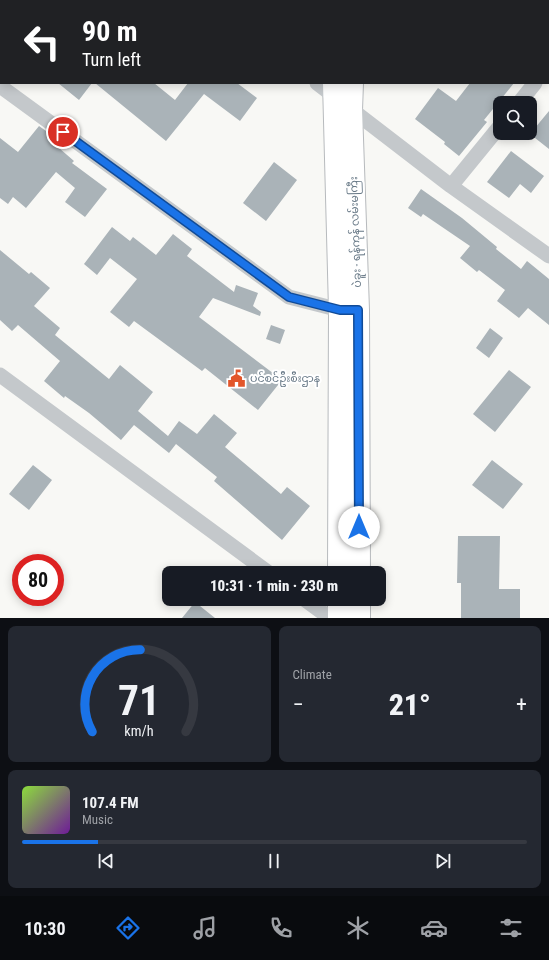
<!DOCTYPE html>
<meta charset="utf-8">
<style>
:root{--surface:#171b24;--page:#242831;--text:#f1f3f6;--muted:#9ea1a6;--line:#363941;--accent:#1a73e8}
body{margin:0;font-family:"Roboto Condensed","Noto Sans Myanmar",sans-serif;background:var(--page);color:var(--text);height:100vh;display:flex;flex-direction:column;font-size:15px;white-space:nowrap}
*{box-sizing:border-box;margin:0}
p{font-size:13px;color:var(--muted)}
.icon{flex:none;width:22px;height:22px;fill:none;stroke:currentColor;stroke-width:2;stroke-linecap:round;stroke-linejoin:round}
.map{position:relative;height:618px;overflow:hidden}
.details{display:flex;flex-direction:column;gap:8px;padding:8px;background:#0d0f14;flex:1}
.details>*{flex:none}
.banner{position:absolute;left:0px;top:0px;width:549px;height:84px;box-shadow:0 2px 10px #0003;background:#202124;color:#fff;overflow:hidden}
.buttons{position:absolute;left:493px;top:96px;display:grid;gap:8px}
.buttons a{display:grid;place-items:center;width:44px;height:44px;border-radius:8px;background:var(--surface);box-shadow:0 2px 10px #0003;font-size:20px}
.speed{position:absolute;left:12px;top:554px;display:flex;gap:8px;font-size:20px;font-weight:700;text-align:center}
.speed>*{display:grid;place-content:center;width:52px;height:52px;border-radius:50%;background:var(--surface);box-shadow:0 2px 10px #0003;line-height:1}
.speed .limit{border:6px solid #d22;background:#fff;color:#111}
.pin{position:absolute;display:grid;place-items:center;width:34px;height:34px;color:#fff;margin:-17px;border:2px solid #fff;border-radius:50%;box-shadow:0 1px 4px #0007}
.me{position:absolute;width:44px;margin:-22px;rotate:0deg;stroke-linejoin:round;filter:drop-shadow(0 0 3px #0008)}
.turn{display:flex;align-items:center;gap:14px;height:84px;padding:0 16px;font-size:18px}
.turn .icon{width:52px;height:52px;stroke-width:2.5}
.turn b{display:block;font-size:28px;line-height:34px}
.big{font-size:30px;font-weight:800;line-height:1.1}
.details .widget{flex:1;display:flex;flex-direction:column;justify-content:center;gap:6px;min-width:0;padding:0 14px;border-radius:8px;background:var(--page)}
.details .dial{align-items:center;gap:0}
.dial svg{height:104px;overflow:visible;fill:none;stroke:var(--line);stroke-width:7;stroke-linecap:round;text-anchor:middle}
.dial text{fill:var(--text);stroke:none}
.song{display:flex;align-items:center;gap:12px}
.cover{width:48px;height:48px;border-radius:6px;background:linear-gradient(135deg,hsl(90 70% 55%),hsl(280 70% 35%))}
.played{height:4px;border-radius:2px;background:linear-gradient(90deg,var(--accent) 15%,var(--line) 15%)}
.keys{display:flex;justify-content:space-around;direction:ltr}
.heat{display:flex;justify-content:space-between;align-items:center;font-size:22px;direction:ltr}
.details .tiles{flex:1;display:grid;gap:8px;grid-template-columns:1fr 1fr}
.widget:last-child{grid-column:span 2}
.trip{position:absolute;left:162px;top:566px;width:224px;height:40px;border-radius:8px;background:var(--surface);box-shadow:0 2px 10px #0003;font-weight:800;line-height:40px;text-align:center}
.dock{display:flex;height:64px;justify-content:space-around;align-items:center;background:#090b0e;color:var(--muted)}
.dock .icon{width:28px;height:28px}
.dock .selected{color:var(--accent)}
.dock b{font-size:18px;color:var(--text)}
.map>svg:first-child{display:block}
.building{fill:#aab3b8}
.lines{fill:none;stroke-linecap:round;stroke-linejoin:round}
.trunk-casing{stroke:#b7babd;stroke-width:24}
.minor{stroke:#c4c8cb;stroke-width:15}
.trunk{stroke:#fff;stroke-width:22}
.route-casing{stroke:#114b97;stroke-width:10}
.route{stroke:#1a73e8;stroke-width:7}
.labels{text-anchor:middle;stroke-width:4;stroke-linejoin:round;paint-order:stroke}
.street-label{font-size:11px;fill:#677886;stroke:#fff}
.poi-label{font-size:11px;fill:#677886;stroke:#fff;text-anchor:start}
</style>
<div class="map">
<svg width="549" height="618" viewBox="0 0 549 618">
<rect width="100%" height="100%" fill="#f8f8f5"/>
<path class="building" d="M58,83H92L79,100Z
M95,83H154L175,100L188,83H237L257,98L240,121L204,94L166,141Z
M470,83H514L484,120L487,122L459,156L444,144L445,142L415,119L438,88L456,101Z
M549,111V149L530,134Z
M39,126L63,143L59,148L74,161L72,163L107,189L85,217L65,202L75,188L56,172L26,208L13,197L8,204L0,198V138L18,152Z
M511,151L544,176L531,193L520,184L509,198L487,182Z
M274,162L297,180L266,221L243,203Z
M421,189L462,218L497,247L496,249L521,269L527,261L549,279V325L528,308L519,318L497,301L505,290L479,270L477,272L460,258L470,246L423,214L421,217L408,208Z
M112,227L130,241L133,237L156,255L173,234L192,249L187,256L234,292L236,285L258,293L253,306L261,312L260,316L213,298L199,317L282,380L258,410L205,368L202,371L134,321L129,327L110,312L137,279L110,258L97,275L84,264Z
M0,250L29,274L31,272L50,288L34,306L60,328L55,335L109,379L120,365L153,392L138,411L168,436L179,421L197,434L214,414L237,433L225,447L281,494L287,487L310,506L282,540L214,481L217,477L176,444L169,453L134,425L121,440L89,413L65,396L64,398L44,381L60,361L18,325L12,331L0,320Z
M271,325L285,330L280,344L266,339Z
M490,328L503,338L489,358L476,348Z
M509,370L531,387L495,432L473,414Z
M492,460L523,484L503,509L472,485Z
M33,465L52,480L29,510L9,494Z
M458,536H500L499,589H520V618H461V583H457Z
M195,602L215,618H182Z"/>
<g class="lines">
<defs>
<path id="trunk" d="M333,0V1
M352,0V1
M334,83L340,310L339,573
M352,83L351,110L358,310L359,573
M359,599V618
M339,618V599"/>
</defs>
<use href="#trunk" class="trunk-casing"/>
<path class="minor" d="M204,0L206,1
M377,1L378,0
M548,67L549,66
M317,83L451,186L549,256
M0,86L289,297L340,310H348
M519,103L535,83
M451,186L500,126
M0,375L269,573
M304,599L330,618"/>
<use href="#trunk" class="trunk"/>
</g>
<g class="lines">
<defs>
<path id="route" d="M63,132L289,297L340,310H358L359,527"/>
</defs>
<use href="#route" class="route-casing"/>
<use href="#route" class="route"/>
</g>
<defs>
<symbol id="civic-bare" viewBox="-9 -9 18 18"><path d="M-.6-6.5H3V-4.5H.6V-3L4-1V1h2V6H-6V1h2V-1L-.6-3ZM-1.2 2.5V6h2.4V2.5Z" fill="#e2562b" stroke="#fff" stroke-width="2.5" paint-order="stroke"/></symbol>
</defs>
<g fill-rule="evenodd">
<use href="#civic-bare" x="224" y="366" width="25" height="25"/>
</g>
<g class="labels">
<g class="street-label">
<text transform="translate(355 232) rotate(-92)" y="4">ပဲခူး - ရန်ကုန် လမ်းမကြီး</text>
</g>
<g class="poi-label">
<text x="250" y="382">ပင်စင်ဦးစီးဌာန</text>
</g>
</g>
</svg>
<div class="buttons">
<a><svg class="icon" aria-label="search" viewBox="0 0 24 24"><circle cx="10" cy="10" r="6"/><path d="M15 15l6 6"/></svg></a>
</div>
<div class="speed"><div class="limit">80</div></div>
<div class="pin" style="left:63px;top:132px;background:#d93025"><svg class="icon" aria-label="arrive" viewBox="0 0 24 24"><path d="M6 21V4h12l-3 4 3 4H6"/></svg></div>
<svg class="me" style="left:359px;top:527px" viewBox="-20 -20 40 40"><circle r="19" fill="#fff"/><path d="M0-13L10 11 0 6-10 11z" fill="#1a73e8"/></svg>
<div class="trip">10:31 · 1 min · 230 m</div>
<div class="banner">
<div class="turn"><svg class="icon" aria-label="left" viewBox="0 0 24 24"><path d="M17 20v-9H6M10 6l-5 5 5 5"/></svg><div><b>90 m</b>Turn left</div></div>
</div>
</div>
<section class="details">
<div class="tiles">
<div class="widget dial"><svg viewBox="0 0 100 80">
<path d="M14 69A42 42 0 1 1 86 69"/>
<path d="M14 69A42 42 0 0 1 51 6" stroke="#1a73e8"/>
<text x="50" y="56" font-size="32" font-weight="700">71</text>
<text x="50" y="72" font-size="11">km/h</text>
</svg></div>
<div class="widget"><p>Climate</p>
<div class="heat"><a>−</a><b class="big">21°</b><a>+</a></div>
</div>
<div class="widget">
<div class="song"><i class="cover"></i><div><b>107.4 FM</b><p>Music</p></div></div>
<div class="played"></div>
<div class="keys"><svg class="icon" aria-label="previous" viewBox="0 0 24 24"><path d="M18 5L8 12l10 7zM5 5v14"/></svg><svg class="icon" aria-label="pause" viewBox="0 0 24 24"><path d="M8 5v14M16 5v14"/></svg><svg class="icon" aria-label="next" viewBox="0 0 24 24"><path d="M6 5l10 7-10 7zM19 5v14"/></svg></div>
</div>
</div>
</section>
<nav class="dock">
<b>10:30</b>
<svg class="icon selected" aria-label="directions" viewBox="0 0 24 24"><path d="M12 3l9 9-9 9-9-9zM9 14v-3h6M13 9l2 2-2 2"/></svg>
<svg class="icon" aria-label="music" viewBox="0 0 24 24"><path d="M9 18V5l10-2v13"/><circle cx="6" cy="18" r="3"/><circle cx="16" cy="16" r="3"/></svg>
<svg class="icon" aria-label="phone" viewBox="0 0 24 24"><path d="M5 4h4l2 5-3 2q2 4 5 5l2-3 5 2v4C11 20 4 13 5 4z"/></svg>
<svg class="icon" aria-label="climate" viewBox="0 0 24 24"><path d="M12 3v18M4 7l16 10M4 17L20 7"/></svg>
<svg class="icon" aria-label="car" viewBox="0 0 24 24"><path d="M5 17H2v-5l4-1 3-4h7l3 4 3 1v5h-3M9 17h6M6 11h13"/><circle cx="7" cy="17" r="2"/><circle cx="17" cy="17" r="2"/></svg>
<svg class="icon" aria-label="filters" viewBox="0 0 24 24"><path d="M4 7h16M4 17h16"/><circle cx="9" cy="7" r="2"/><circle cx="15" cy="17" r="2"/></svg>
</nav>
